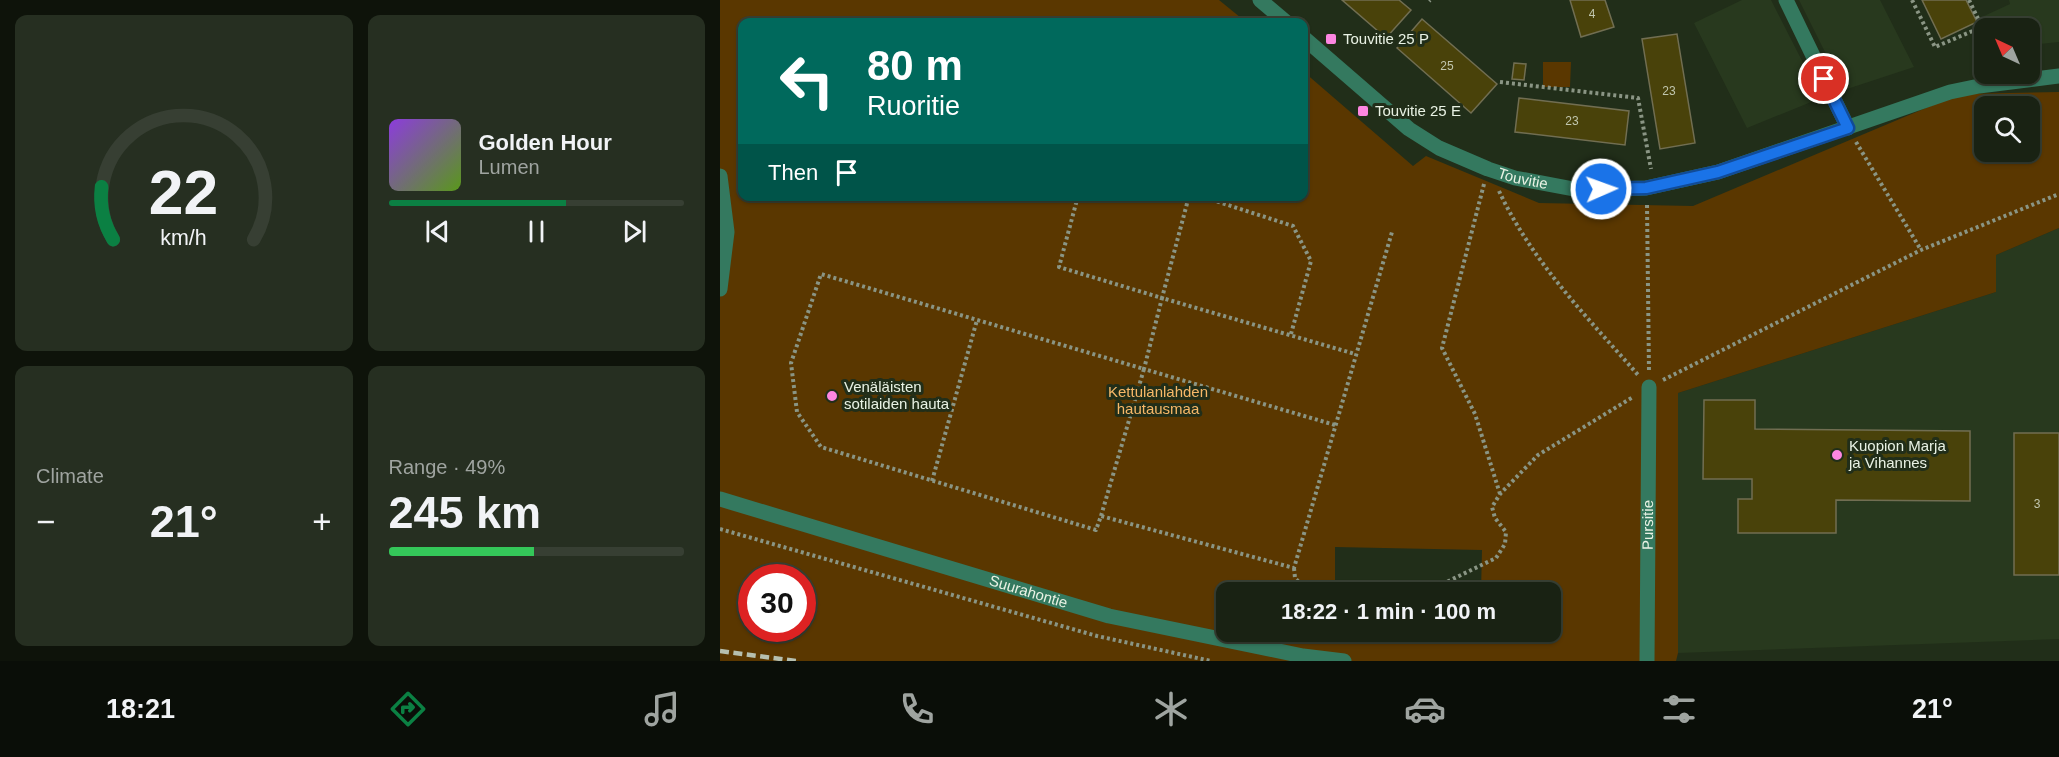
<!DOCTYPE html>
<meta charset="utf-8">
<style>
:root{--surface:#192213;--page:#262f21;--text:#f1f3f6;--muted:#9fa4a0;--line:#373f33;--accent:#0b8043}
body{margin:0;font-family:Arial,sans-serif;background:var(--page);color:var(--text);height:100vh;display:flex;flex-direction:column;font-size:22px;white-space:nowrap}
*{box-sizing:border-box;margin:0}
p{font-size:20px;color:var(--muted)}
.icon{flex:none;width:33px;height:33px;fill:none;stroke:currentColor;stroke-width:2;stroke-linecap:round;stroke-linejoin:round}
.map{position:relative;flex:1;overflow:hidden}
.details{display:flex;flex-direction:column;gap:15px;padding:15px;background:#0e130a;width:720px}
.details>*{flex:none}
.banner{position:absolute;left:18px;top:18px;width:570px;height:183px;border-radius:12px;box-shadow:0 2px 4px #0004,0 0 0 2px var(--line);background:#00695c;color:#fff;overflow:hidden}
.needle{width:39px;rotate:316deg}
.controls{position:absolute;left:1254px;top:18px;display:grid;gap:12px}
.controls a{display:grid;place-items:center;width:66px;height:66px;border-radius:12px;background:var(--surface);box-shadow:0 2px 4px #0004,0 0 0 2px var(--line);font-size:30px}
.speed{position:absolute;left:18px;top:564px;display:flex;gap:12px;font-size:30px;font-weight:700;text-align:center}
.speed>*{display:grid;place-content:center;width:78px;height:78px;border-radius:50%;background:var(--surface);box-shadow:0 2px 4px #0004,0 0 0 2px var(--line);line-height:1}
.speed .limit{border:9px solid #d22;background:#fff;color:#111}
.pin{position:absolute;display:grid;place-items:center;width:51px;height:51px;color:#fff;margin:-26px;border:3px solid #fff;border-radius:50%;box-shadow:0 2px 6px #0007}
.me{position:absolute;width:66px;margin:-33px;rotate:88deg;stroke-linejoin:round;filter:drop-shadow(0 0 4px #0008)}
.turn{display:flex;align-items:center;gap:21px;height:126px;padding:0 30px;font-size:27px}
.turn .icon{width:78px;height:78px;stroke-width:2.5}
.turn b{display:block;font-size:42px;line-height:51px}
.then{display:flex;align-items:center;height:57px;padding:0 30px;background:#0003;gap:12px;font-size:22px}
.big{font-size:45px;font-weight:600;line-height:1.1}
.details .card{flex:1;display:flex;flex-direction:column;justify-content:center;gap:9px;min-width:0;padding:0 21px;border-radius:12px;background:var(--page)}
.details .dial{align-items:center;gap:0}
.dial svg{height:156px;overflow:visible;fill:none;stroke:var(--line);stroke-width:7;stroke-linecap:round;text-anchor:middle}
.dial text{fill:var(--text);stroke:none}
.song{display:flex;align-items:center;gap:18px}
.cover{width:72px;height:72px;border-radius:9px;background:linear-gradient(135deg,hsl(270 70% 55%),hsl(90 70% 35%))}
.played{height:6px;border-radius:3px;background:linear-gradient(90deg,var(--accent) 60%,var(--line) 60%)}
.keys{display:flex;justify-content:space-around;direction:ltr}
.heat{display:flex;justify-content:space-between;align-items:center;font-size:33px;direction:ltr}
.charge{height:9px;border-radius:4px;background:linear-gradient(90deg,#34c759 49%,var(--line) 0)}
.details .tiles{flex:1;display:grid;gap:15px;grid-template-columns:repeat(2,1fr)}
.trip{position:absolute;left:496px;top:582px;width:345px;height:60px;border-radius:12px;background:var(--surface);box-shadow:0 2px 4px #0004,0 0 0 2px var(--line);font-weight:600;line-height:60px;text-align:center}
.tab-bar{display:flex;height:96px;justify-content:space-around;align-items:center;background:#0a0e08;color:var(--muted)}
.tab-bar .icon{width:42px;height:42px}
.tab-bar .current{color:var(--accent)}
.tab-bar b{font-size:27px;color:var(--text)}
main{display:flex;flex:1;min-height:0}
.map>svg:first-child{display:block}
.built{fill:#28391e}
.green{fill:#5a3700;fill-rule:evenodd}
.building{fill:#49420a;stroke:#716e52;stroke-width:1.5}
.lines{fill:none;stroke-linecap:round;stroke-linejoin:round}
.path{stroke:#8a9584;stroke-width:4;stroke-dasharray:3 3;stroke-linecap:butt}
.minor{stroke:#34795f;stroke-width:15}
.rail{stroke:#b6c0b0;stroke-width:4.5;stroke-dasharray:9 4.5;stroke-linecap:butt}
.route-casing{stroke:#114b97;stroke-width:15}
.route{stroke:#1a73e8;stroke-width:10}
.poi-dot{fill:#fd86e1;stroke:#212e19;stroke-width:2}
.labels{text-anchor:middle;stroke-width:6;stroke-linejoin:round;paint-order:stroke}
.number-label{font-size:12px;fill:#c1c6ae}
.poi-label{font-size:15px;fill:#e9f2e4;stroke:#212e19;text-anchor:start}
.street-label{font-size:15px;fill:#e9f2e4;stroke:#212e19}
.park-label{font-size:15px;fill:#f7b868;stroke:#212e19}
</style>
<main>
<section class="details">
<div class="tiles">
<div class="card dial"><svg viewBox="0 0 100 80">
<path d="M14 69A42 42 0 1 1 86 69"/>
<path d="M14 69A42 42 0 0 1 8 42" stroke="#0b8043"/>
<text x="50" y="56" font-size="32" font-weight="700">22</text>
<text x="50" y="72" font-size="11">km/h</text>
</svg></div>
<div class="card">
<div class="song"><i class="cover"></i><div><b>Golden Hour</b><p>Lumen</p></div></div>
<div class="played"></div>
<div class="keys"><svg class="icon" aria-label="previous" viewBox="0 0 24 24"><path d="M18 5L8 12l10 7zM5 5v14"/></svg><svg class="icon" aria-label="pause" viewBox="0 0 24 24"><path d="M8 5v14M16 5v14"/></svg><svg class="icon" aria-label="next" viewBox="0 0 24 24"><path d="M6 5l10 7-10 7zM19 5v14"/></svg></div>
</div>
<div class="card"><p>Climate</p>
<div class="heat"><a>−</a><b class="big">21°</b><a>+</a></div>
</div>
<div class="card"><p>Range · 49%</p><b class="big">245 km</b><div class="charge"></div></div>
</div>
</section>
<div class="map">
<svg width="1339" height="661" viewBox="0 0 1339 661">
<rect width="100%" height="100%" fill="#212e19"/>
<path class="built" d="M1022,0H1051L1101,98L1027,128L974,23Z
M1079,0H1160L1194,67L1124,90Z
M1289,0H1339V42L1310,45V28H1270L1264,16L1290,4Z
M1339,228V639L958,653V393L1276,292V255Z"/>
<path class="green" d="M0,0H499L526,22H22V196H584V72L693,166L706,156L819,203L973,206L1239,94L1339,92V228L1276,255V292L958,393V653L956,661H0ZM1264,106H1310V152H1264ZM615,547L762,550L761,592H831V632H507V592H615ZM32,578H82V628H32Z
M823,62H851L850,87H823Z"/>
<path class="building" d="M622,0H679L691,10L666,38Z
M850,0H885L894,27L861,37Z
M1202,0H1246L1257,22L1221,39Z
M702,19L777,84L751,113L677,48Z
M957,34L975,143L940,149L922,39Z
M794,63L806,64L804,80L792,79Z
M799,98L909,111L905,145L795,132Z
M984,400H1035V429L1250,431V501L1116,500V533H1018V499H1032V479H983Z
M1294,433H1339V575H1294Z"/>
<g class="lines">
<path class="path" d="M1192,0L1215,47L1262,27
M1249,0L1262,27L1278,19
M709,1L710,0
M780,82L918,98L931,169
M1136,142L1201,250
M764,184L722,348L755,414L780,494
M779,191C812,262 868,318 919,376
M358,196L339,267L442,298L469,196
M480,196L573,226L591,261L571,334
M927,205L929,372
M943,380L1201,250L1339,194
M615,425L424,369L442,298L635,354
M212,481L257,320
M381,516L424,369L101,274L71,363L77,412L101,447L376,530L381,516L574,568L672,232
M0,529L377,636L491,661
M574,568L575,578L586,590L616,586
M706,592L776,558L785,544L786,532L775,518L772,507L780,494L818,455L913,397"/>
<g class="minor">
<path d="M540,0L566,22"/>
<path d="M1066,0L1128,128"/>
<path id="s1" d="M584,38L689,129L719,148L768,169L795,178L859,190L926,188L998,172L1230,92L1259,86L1339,76"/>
<path d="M0,176L7,232L0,289"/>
<path id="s2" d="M0,499L389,616L583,656L624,661"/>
<path id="s3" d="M927,661L929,387"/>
</g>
<path class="rail" d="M0,651L76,661"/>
</g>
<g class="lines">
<defs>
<path id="route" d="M881,189L926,188L998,172L1128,128L1104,79"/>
</defs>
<use href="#route" class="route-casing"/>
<use href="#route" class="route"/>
</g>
<g class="poi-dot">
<rect x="605" y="33" width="12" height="12" rx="3"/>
<rect x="637" y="105" width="12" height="12" rx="3"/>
<circle cx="112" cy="396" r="6"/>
<circle cx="1117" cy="455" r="6"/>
</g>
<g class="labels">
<g class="number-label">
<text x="872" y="18">4</text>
<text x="727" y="70">25</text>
<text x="949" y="95">23</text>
<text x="852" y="125">23</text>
<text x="1317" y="508">3</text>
</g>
<g class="poi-label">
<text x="623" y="44">Touvitie 25 P</text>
<text x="655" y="116">Touvitie 25 E</text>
<text x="124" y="392">Venäläisten<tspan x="124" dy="17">sotilaiden hauta</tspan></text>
<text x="1129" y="451">Kuopion Marja<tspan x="1129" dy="17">ja Vihannes</tspan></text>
</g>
<g class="street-label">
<text dy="5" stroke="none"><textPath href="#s1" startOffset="264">Touvitie</textPath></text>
<text dy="5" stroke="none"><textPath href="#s3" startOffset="136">Pursitie</textPath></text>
<text dy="5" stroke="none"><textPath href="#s2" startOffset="322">Suurahontie</textPath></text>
</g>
<g class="park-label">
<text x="438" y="397">Kettulanlahden<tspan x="438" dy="17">hautausmaa</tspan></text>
</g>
</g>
</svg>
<div class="controls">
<a><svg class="needle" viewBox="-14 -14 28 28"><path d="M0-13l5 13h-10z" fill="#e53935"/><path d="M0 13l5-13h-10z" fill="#9fa4a0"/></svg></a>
<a><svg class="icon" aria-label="search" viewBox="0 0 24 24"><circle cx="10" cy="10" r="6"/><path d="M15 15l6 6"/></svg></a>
</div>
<div class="speed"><div class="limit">30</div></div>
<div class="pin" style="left:1104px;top:79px;background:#d93025"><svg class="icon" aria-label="arrive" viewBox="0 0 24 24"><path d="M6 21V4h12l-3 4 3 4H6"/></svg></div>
<svg class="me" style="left:881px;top:189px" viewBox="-20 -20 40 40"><circle r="17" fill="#1a73e8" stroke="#fff" stroke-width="3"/><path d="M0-11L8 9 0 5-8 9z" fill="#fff"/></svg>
<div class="trip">18:22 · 1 min · 100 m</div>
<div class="banner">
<div class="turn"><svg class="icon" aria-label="left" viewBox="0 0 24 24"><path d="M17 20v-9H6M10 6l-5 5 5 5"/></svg><div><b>80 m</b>Ruoritie</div></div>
<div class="then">Then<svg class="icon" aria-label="arrive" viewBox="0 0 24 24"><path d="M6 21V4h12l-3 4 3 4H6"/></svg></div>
</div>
</div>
</main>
<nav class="tab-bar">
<b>18:21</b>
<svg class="icon current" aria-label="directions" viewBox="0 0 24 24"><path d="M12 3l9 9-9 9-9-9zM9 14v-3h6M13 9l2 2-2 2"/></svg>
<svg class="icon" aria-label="music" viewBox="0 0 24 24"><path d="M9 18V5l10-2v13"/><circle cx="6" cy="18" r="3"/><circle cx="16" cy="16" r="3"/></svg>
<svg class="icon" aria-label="phone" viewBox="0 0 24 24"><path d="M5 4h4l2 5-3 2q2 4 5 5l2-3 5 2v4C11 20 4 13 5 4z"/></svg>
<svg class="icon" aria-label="climate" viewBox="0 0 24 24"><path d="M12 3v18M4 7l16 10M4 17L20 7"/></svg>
<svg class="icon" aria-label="car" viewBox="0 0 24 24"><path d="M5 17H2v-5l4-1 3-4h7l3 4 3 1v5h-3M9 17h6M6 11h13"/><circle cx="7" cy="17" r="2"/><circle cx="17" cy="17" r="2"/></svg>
<svg class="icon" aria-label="filters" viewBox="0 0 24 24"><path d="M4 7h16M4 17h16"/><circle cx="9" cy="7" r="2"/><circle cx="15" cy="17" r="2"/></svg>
<b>21°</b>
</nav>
